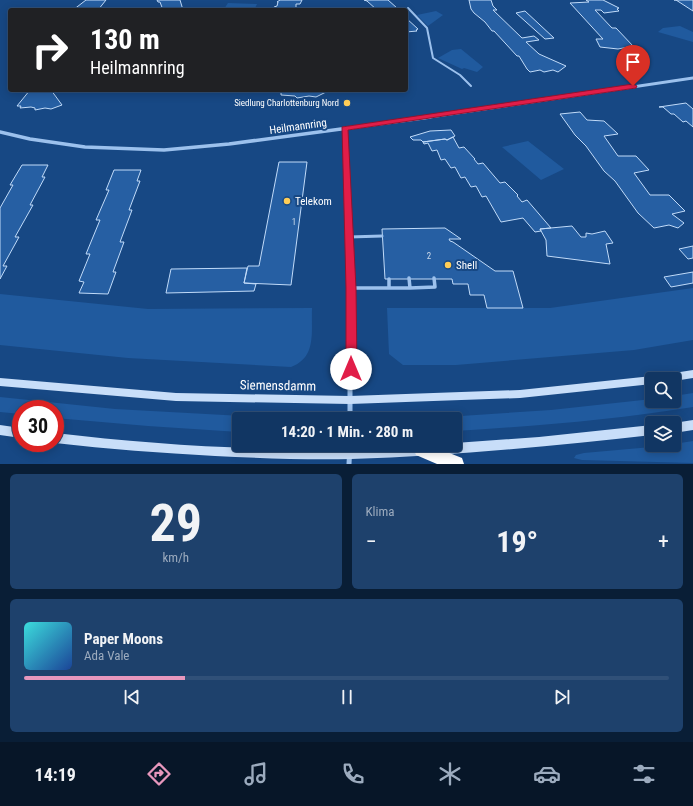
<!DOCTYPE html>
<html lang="de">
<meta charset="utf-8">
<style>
:root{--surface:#113663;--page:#1e416c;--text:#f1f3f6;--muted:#9cabbe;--line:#305078;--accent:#e797bd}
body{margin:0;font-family:"Roboto Condensed",sans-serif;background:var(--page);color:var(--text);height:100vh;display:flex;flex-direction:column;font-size:15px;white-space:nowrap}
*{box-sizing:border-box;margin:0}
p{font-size:13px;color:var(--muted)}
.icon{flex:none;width:22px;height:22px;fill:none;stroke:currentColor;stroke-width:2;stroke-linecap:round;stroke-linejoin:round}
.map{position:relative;height:464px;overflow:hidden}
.details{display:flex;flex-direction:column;gap:10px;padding:10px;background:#091e36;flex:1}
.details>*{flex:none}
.guide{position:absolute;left:8px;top:8px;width:400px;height:84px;border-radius:4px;box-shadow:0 2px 10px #0003,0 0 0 1px var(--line);background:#202124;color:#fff;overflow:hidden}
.fabs{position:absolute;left:645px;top:372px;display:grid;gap:8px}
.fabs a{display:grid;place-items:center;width:36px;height:36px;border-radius:4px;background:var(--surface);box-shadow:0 2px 10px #0003,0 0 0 1px var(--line);font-size:20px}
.speed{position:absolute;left:12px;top:400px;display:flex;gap:8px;font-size:20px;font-weight:700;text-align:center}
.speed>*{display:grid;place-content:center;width:52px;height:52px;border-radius:50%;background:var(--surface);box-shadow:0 2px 10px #0003,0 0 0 1px var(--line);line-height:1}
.speed .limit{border:6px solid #d22;background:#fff;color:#111}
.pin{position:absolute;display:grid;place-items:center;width:34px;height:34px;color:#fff;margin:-41px -17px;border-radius:50% 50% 50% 0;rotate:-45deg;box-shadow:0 0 4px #0007}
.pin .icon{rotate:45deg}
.me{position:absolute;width:44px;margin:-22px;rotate:0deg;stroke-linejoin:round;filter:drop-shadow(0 0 3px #0008)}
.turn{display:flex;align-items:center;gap:14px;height:84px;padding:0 16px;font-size:18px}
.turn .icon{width:52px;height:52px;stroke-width:2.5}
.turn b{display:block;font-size:28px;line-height:34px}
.big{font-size:30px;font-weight:700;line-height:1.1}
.details .tile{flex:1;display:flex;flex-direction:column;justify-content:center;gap:6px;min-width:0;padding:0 14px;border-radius:6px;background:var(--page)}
.details .dial{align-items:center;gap:0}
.dial b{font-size:52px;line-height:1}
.song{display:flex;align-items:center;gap:12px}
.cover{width:48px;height:48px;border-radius:6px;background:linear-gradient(135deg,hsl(180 70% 55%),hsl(220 70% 35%))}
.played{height:4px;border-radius:2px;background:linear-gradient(90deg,var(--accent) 25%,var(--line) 25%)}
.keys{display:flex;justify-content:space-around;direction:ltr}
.heat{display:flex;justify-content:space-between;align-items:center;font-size:22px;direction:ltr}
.details .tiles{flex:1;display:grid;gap:10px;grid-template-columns:1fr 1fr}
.tile:last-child{grid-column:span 2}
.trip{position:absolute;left:232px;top:412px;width:230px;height:40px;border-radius:4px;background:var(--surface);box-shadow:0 2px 10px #0003,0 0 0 1px var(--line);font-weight:700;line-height:40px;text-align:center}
.dock{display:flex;height:64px;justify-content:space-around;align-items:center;background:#071628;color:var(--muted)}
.dock .icon{width:28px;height:28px}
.dock .current{color:var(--accent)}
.dock b{font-size:18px;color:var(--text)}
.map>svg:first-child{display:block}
.green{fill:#205a9e}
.building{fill:#265fa3;stroke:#c1dbf9}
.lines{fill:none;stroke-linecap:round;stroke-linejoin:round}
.lane-far2{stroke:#9cc1ed;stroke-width:2}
.lane-far1{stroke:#9cc1ed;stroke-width:3}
.lane{stroke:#9cc1ed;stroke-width:3.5}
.street-far2{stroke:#9cc1ed;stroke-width:3}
.street-far1{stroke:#9cc1ed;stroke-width:3.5}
.street{stroke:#9cc1ed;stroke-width:5}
.secondary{fill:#c8def9;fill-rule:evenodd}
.highway{fill:#fff;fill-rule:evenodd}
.route{fill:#e11d48;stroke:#92132f}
.poi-dot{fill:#ffcd57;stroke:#174884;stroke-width:1.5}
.labels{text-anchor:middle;stroke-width:4;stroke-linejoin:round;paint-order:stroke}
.far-poi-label{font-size:9px;fill:#fff;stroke:#174884;text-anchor:end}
.number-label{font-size:9px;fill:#c9d7e8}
.street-label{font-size:11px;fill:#fff;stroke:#174884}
.poi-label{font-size:11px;fill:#fff;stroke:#174884;text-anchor:start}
.near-street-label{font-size:13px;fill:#fff;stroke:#174884}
</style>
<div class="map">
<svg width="693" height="464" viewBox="0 0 693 464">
<rect width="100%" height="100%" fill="#174884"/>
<path class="green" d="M228,3L257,4L254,10L224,9Z
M436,11L443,15L428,26L417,15Z
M680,26L693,32V42L658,32L663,28Z
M461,49L483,67L477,72L464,68L462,69L438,58L452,50Z
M528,141L564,169L541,180L502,147Z
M693,288V340L634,350L456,365H403L389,354L387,308H550Z
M0,294L148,309L312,308C311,332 317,357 291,367L128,358L0,345Z
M693,393V407C614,420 535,426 455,431V419H416L551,410L652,399V401H674V396Z
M0,397L115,409L298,419H239V432L148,426L55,418V409H21V414L0,412Z
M693,441V463L582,460L574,458L576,455L584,453L674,445V444Z"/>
<path class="building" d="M86,0H106L98,10H73Z
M157,0H180L183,10H163L160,2H158Z
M280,0H302L300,4H296V10H273L274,7L277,6L278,2H277Z
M364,0H388L397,8L377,10L367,1Z
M469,0H491L493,6L497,10H493L522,38L534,36L539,40L526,42L539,54L566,66L558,72L553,70L544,72L540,70L530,72L527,69L519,56H517L494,31H492L485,22L474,13L471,9Z
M586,0H603L619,8L617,9L619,11L604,13L601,10H595L612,28H616L633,46L618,49L600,47L596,39H603L570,3L589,2Z
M674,0H693V11L676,0Z
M525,11L554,38L545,39L516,13Z
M406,18L418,29L416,30L417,31L406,32Z
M26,90H51L62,105L51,109L45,108L35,110V108L31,107L20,108L21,106H17L30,90Z
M281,90H322L326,92L316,97L309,96L297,98L295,96L281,95Z
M686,103L693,109V127L686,121L683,122L674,114H671L663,107H659Z
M580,112L587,120L604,121L618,134L604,136L618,156H636L649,170L634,173L650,195H669L685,211L672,214L684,223L678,228L669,225L654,228L638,213L615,181L604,171L586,146L575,135L560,114Z
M451,130L455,136L447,140L445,139L423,142L421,140H413L410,137L430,131Z
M453,137L459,148L464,147L475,159H474L478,164L483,163L500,183L505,182L518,195L517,196L522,202L527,200L551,228L540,229L541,231L535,232L523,218L501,222L486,196L482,197L476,186L471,187L465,177L461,178L455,167L451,168L445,159L441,160L437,150L432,151L428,143L424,144L423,142L445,139L447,140Z
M279,162H307L291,285L244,283L248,266H259Z
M22,165H48L42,177H45L30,205H33L15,237H19L3,266H7L0,279V208L13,185H10Z
M114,170H141L137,181H140L129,210H132L120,242H124L113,272H116L108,294L79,293L84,282L79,281L90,254H86L100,220H96L109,190H106Z
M572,226L581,237H586V233L592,234L605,231L613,243L606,244L610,264L547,256L546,240L540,229Z
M445,228L461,239H449L450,241L453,242L495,271H513L523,308H487L484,295H470L468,284H453L452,279H385L382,229Z
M693,246V258L688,259L679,249Z
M247,268L244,283L256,284L254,291L166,293L171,269Z
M693,272V283L671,287L664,277Z"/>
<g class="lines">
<path class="lane-far2" d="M408,8L427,28L433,58L460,75L471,86"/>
<path class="lane-far1" d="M349,237L382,236"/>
<path class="lane" d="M351,288H389V279
M389,288H410L409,278
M410,288L435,287L434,278"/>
<path class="street-far2" d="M423,118L693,78"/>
<path class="street-far1" d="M345,129L350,269
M0,132L30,139L85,147L164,150L229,144L430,117"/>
<path class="street" d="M350,419V268
M349,464L350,445"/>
<path class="secondary" d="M693,370V378L674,381V379H652V384L520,398L350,404L176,401L0,386V378L176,393L350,396L520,390L652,376L656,379L658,376L661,375Z
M693,420V430L674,433V423Z
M0,425L21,428V438L0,435Z
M652,425V435C552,446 451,456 351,459C305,460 260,458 215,456C161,453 108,449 55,443V433C147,444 241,450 334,449C374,449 415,445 455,445V443L539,437Z"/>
<path class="highway" d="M416,445H429L462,458L464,464H437L416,455L414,450Z"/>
</g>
<path class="route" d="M633,84L637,86L636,88L348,130L356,288L357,369L355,372L351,373L347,372L346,369V288L342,127Z"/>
<g class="poi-dot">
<circle cx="347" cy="103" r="4"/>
<circle cx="287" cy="201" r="4"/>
<circle cx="448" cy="265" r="4"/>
</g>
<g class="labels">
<g class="far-poi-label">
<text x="339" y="106">Siedlung Charlottenburg Nord</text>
</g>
<g class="number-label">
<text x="294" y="225">1</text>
<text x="429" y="259">2</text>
</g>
<g class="street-label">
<text transform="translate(298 126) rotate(-8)" y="4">Heilmannring</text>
</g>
<g class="poi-label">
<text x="295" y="205">Telekom</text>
<text x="456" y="269">Shell</text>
</g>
<g class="near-street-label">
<text transform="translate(278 385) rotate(1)" y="5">Siemensdamm</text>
</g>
</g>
</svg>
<div class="fabs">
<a><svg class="icon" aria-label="search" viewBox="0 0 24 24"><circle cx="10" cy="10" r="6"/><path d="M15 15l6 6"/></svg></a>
<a><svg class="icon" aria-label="layers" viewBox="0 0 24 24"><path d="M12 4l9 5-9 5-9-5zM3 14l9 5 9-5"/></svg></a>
</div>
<div class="speed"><div class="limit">30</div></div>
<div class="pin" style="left:633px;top:86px;background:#d93025"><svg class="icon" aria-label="arrive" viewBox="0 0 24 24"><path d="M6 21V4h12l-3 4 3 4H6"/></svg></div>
<svg class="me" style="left:351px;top:369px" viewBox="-20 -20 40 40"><circle r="19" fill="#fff"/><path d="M0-13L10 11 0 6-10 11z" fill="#e11d48"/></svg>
<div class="trip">14:20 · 1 Min. · 280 m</div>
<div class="guide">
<div class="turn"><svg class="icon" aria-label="right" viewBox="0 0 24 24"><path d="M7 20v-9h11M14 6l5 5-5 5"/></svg><div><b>130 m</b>Heilmannring</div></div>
</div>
</div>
<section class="details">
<div class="tiles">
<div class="tile dial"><b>29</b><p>km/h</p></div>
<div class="tile"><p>Klima</p>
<div class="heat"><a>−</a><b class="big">19°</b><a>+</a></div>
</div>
<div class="tile">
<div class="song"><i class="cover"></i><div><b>Paper Moons</b><p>Ada Vale</p></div></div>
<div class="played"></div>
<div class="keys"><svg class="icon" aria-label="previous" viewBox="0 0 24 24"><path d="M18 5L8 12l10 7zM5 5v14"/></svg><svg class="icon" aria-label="pause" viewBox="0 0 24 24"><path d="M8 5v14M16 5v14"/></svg><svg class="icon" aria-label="next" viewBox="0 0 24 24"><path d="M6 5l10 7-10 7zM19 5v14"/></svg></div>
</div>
</div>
</section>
<nav class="dock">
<b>14:19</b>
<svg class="icon current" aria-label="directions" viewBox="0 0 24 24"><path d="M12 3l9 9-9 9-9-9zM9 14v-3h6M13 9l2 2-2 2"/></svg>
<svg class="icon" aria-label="music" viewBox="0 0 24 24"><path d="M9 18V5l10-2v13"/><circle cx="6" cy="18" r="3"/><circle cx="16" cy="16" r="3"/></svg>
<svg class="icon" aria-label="phone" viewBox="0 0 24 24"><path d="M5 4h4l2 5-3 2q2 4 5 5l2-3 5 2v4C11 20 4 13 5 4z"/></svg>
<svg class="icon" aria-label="climate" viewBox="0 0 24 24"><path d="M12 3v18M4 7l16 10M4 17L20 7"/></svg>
<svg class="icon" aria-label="car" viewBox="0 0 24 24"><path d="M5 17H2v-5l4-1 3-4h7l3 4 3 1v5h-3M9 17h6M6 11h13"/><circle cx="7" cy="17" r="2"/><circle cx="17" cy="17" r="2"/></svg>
<svg class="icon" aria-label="filters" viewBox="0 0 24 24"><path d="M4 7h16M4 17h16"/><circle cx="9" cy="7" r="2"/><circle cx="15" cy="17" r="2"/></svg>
</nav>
